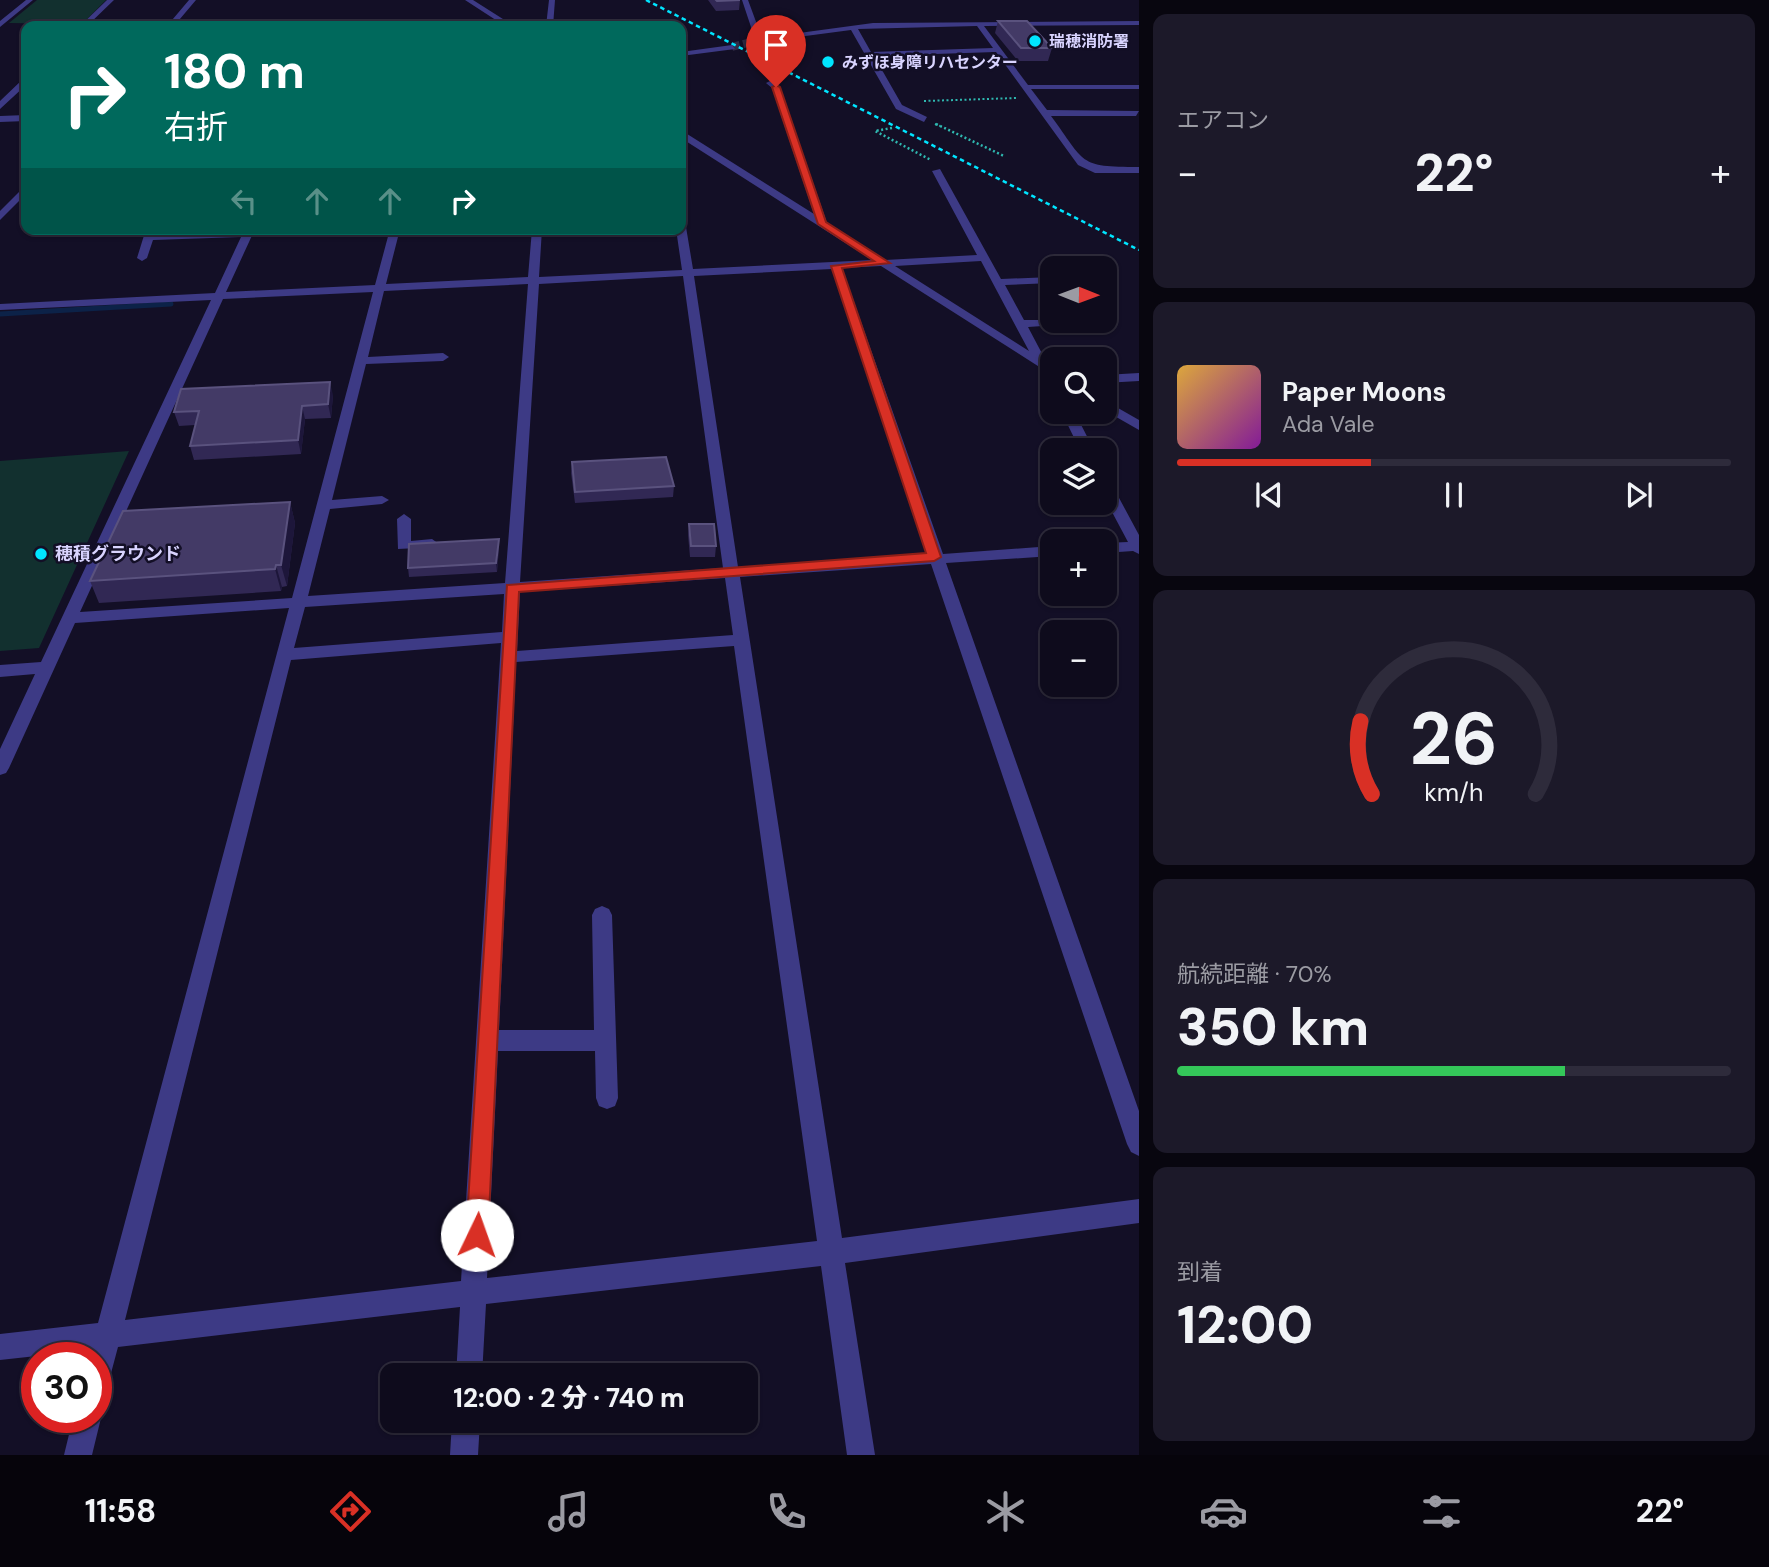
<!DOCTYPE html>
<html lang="ja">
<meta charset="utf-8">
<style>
:root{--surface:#0e0b1c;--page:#1c1929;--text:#f1f3f6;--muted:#9b9ba3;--line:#2e2b3b;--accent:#d93025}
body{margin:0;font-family:"DM Sans","Noto Sans JP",sans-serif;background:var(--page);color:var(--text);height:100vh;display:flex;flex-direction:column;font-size:26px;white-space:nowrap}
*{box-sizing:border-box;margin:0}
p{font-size:23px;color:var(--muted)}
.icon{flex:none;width:38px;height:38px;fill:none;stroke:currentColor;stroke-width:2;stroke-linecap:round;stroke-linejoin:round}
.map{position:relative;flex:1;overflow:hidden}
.panel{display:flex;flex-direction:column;gap:14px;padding:14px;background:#08060f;width:630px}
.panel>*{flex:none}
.banner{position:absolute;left:21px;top:21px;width:665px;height:214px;border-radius:14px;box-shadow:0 2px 5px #0004,0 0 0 2px var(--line);background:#00695c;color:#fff;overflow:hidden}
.needle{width:46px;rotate:91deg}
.controls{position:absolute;left:1040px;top:256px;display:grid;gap:14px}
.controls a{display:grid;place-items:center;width:77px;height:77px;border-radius:14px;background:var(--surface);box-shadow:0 2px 5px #0004,0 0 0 2px var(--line);font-size:35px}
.speed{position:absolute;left:21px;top:1342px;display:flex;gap:14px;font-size:35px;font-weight:700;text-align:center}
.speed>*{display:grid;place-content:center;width:91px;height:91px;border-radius:50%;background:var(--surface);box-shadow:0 2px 5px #0004,0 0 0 2px var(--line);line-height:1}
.speed .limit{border:10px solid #d22;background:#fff;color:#111}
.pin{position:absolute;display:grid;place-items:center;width:60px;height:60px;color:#fff;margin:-72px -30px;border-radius:50% 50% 50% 0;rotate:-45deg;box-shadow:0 0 7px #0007}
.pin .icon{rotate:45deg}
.me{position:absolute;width:77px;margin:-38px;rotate:3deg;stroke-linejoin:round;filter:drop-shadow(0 0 5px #0008)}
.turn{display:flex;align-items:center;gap:24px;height:147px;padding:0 28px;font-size:32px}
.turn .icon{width:91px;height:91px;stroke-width:2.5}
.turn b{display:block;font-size:49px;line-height:60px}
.lanes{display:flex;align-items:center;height:66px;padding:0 28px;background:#0003;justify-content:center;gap:35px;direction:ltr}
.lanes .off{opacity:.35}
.big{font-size:52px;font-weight:800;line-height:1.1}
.panel .tile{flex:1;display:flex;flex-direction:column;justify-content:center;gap:10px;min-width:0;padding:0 24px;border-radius:14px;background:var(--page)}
.panel .dial{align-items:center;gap:0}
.dial svg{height:182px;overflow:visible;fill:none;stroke:var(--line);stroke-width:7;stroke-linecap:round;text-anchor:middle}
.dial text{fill:var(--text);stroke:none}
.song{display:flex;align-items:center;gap:21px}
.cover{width:84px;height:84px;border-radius:10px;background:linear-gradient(135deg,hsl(40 70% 55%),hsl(290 70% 35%))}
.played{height:7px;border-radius:4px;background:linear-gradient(90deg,var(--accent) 35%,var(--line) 35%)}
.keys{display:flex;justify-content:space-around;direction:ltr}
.heat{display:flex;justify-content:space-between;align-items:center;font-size:38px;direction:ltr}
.charge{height:10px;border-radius:5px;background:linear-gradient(90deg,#34c759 70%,var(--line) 0)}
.trip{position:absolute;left:380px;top:1363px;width:378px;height:70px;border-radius:14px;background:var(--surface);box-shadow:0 2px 5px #0004,0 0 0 2px var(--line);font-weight:800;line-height:70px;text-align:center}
.dock{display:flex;height:112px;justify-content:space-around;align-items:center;background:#06040b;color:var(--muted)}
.dock .icon{width:49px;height:49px}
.dock .on{color:var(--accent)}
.dock b{font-size:32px;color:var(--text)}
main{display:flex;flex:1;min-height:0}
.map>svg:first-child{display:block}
.green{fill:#12302f}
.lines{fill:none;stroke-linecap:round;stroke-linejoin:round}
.stream{stroke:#0c2248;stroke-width:5}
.minor-tunnel{stroke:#312d47;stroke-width:8;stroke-dasharray:8 3.5;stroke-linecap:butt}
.path-far1{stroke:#2fb8b0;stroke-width:2;stroke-dasharray:2 2.5;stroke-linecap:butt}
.path{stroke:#2fb8b0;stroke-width:2.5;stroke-dasharray:2 2.5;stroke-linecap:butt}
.minor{fill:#3d3a85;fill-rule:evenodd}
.rail{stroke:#00e5ff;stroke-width:2.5;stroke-dasharray:4.5 3.5;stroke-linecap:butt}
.wall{fill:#312854}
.shaded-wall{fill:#1d163a}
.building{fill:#433a66;stroke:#5a527e;stroke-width:2}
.route{fill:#d93025;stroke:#8d1f18;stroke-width:2}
.poi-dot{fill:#00e5ff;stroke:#130f26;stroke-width:2.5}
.labels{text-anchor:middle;stroke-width:5;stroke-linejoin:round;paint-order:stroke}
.far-poi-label{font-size:16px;font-weight:bold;fill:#d9d4ff;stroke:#130f26;text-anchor:start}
.poi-label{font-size:18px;font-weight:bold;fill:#d9d4ff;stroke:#130f26;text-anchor:start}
</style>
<main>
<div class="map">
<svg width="1139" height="1455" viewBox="0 0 1139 1455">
<rect width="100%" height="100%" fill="#130f26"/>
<path class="green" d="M37,0H106L82,24L9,23Z
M129,451L39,648L0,651V461Z"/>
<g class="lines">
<path class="stream" d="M0,314L171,304"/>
<path class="minor-tunnel" d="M732,47L755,41"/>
<path class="path-far1" d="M924,101L1017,98
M935,124L940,126"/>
<path class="path" d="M936,124L1004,156
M892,128L875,131L931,160"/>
<path class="minor" d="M26,0H33L0,27V21Z
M107,0H114L87,26H80Z
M189,0H196L174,26H167Z
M465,0H473L514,26H505Z
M549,0H555L553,26H546Z
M742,0H748L762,38L873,23L1139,21V25L984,26L1028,85H1139V89H1031L1047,110L1139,111L1136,116H1051C1086,163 1077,167 1139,167V173H1095L1078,165L996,52L874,56L902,105L927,117L924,122L896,109L851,30L752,43L755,39ZM977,26L993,48L871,52L858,29Z
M451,20L454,24L341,26L345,24Z
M732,45L735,49L681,56V52Z
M23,79H26V85L0,109V101Z
M770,81L780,87L827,223L885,260L977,255L932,171L940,169L1001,279L1052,277V283L1005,285L1024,320H1093L1087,323L1028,327L1047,363L1052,365V375L881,266L842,268L943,554L1052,546V556L946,563L1139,1111V1156L1131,1152L1127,1144L931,564L740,577L842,1238L1139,1199V1223L845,1263L875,1455H847L821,1266L486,1304L482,1376H456L460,1307L118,1347L106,1392L96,1395V1358H89L91,1350L0,1360V1334L98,1323L289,608L75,623L9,768L6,773L0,775V749L35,674L0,677V665L41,662L211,300L0,310V304L215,293L241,237L153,240L147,258L142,261L137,258L146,229H156L155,234L255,229L226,292L375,285L390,229H400L386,284L528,277L532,229H542L539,277L682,270L676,229H681V224L686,227L693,269L872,260L681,138V131L684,132L814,214L772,88L766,83ZM981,261L1029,351L895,266ZM832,269L928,555L738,567L694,276ZM683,276L723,568L520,582L539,284ZM528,284L505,583L308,596L330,509L382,504L389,500L382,496L332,500L366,364L443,361L449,357L443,353L368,357L384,291ZM373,292L292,598L80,612L223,299ZM725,578L733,635L517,651L520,592ZM504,594L502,632L294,648L305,607ZM501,643L461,1281L125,1320L291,660ZM734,646L817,1241L487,1278L498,1051H595L596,1098L599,1106L607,1109L615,1106L618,1098L612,915L609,909L602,906L595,909L592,915L594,1030H499L516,662Z
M26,115V121L0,122V116Z
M26,185V194L0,220V211Z
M1139,373V381L1104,383V375Z
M1104,400L1139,420V430L1104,410Z
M1061,411H1074L1094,450H1080Z
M1104,479L1111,483L1139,535V554L1133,551L1104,553V543L1128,542L1104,497Z
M404,514L411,519V541L432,539L439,544L437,547L398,549L397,519Z
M96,1408L101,1418L92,1455H64L73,1418H96Z
M452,1421H480L478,1455H450Z"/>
<path class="rail" d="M646,0L1139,250"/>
</g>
<path class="wall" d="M708,0H740L739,10L716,11Z
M998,21L1052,48L1048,61H1018L995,33Z
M333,395L331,418L305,419L301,454L194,460L190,446L195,425L179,426L174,412Z
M572,462L674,486L673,497L575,503L571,473Z
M290,502L295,523L287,586L282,587L281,591L99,603L90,581Z
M689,524L716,546L715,557H690L688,535Z
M499,539V548L497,572L409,577L408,568Z"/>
<path class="shaded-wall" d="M330,382L333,395L331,418L328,404Z
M302,406L305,419L301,454L298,440Z
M290,502L295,523L287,586L281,565Z
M499,539V548L497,572L496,563Z
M276,565L282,587L281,591L275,569Z"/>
<path class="building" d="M716,0H740L717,1Z
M998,21H1027L1052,48H1021Z
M330,382L328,404L302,406L298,440L190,446L199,411L174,412L181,389Z
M666,457L674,486L575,492L572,462Z
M290,502L281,565H276L275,569L90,581L123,511Z
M689,524H714L716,546H691Z
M499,539L496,563L408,568L409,544Z"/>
<path class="route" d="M776,85L780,87L826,222L890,263L842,268L941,557L934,561L519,592L488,1235L485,1243L477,1246L469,1243L466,1235L507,585L926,553L831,266L874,261L818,224L772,87Z"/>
<g class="poi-dot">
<circle cx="1035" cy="41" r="7"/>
<circle cx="828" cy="62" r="7"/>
<circle cx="41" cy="554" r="7"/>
</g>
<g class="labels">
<g class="far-poi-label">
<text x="1049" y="47">瑞穂消防署</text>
<text x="842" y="68">みずほ身障リハセンター</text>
</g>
<g class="poi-label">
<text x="55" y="560">穂積グラウンド</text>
</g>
</g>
</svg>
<div class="controls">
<a><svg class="needle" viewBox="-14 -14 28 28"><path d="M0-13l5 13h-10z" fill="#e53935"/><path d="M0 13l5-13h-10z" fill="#9b9ba3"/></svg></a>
<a><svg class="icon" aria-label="search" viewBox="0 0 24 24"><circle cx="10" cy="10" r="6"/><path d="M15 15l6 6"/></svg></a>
<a><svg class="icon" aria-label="layers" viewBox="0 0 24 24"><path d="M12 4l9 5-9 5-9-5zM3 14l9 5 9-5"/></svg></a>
<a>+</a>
<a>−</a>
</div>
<div class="speed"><div class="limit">30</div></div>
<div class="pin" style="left:776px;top:87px;background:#d93025"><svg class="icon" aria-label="arrive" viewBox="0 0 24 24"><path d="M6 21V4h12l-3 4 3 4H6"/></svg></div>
<svg class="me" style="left:477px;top:1235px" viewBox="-20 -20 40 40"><circle r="19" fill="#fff"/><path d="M0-13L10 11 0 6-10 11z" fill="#d93025"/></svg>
<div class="trip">12:00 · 2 分 · 740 m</div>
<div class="banner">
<div class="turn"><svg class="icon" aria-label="right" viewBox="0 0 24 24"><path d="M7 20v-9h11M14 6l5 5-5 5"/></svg><div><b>180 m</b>右折</div></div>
<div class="lanes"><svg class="icon off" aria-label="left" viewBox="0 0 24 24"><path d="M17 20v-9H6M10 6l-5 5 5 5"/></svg><svg class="icon off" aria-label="ahead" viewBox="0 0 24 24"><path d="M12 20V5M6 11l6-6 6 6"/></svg><svg class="icon off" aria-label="ahead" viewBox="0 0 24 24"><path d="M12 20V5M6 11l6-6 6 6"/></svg><svg class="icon" aria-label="right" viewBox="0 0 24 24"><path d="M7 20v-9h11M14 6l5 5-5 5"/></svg></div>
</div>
</div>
<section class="panel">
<div class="tile"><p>エアコン</p>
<div class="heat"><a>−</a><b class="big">22°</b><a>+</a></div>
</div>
<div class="tile">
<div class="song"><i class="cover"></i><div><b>Paper Moons</b><p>Ada Vale</p></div></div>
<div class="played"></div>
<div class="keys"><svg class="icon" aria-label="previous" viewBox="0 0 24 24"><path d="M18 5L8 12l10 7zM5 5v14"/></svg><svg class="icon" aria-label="pause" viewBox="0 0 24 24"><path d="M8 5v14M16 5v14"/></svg><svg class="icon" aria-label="next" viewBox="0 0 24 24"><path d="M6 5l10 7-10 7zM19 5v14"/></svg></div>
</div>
<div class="tile dial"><svg viewBox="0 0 100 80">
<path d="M14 69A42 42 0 1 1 86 69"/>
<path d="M14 69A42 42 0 0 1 9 37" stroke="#d93025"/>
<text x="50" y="56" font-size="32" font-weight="700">26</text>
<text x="50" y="72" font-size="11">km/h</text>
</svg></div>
<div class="tile"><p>航続距離 · 70%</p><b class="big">350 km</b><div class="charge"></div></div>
<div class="tile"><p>到着</p><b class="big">12:00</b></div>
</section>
</main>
<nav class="dock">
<b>11:58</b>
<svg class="icon on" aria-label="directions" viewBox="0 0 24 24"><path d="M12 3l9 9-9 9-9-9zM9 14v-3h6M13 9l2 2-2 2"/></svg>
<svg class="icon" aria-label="music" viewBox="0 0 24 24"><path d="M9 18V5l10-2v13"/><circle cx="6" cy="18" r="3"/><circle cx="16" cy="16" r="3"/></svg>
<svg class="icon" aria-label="phone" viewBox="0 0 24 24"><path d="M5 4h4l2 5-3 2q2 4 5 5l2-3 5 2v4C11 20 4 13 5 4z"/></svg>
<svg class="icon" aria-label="climate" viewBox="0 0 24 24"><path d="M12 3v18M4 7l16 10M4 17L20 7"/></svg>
<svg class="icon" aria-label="car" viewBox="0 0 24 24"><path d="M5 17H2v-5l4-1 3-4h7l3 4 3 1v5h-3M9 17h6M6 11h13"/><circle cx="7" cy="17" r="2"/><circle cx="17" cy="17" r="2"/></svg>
<svg class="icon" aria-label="filters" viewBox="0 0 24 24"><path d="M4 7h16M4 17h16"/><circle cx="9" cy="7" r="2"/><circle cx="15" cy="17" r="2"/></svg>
<b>22°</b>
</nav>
